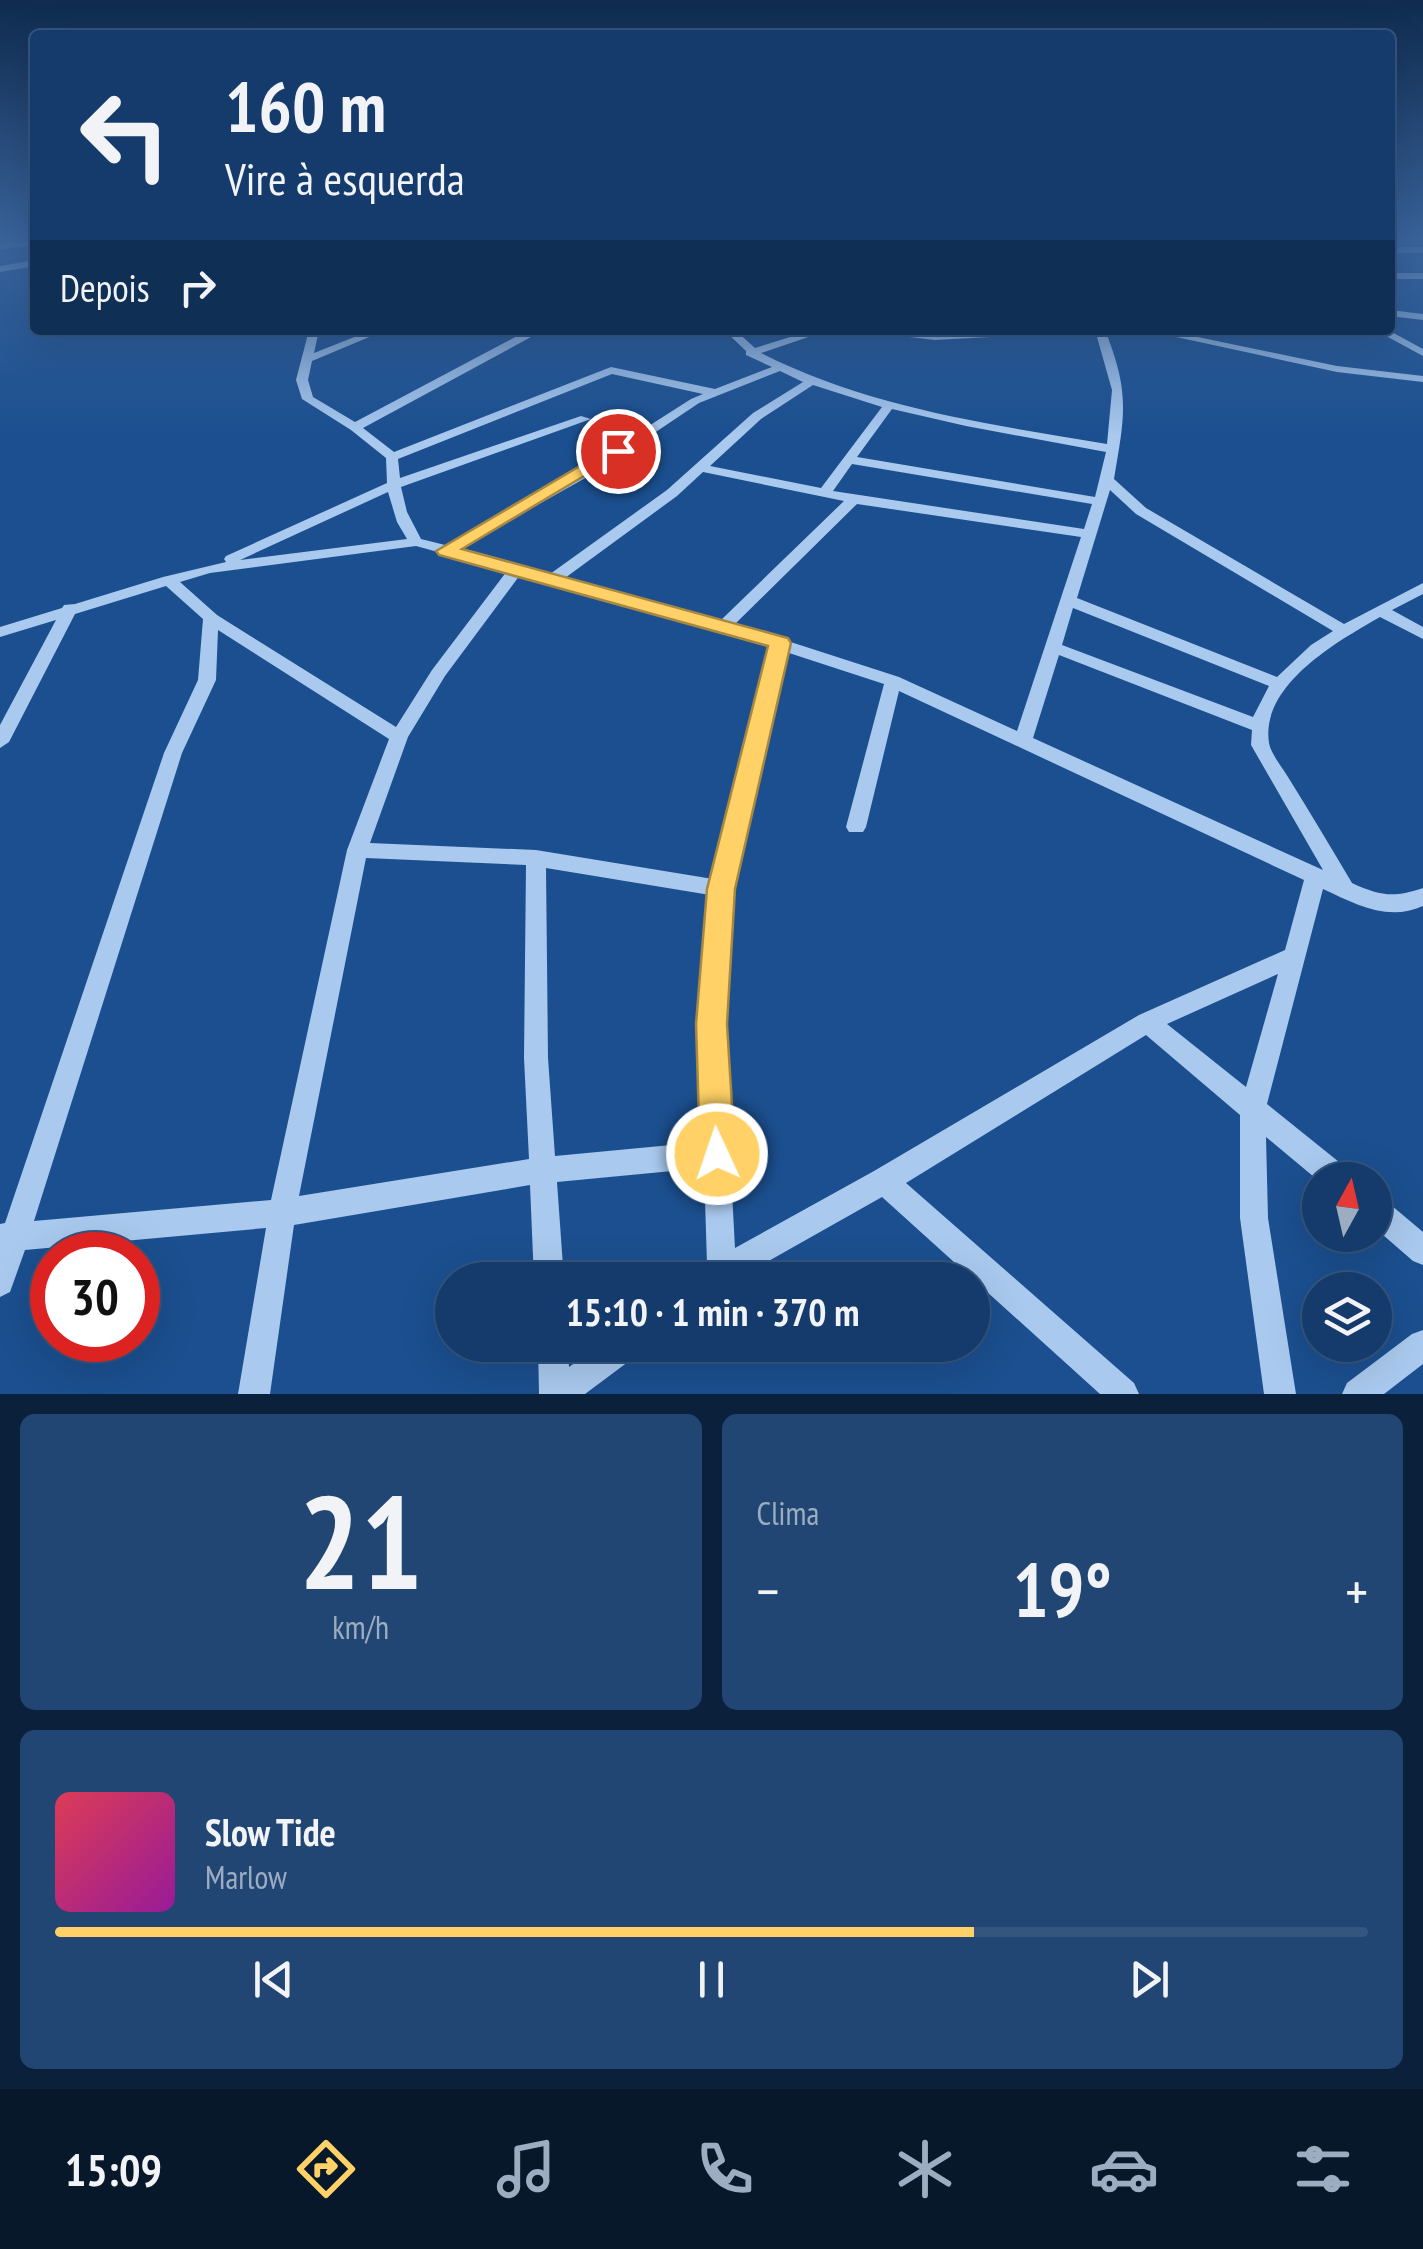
<!DOCTYPE html>
<html lang="pt">
<meta charset="utf-8">
<style>
:root{--surface:#143b6b;--page:#214673;--text:#f1f3f6;--muted:#9dadc1;--line:#33557e;--accent:#ffd166}
body{margin:0;font-family:"PT Sans Narrow",sans-serif;background:var(--page);color:var(--text);height:100vh;display:flex;flex-direction:column;font-size:38px;white-space:nowrap}
*{box-sizing:border-box;margin:0}
p{font-size:32px;color:var(--muted)}
.icon{flex:none;width:55px;height:55px;fill:none;stroke:currentColor;stroke-width:2;stroke-linecap:round;stroke-linejoin:round}
.map{position:relative;height:1394px;overflow:hidden}
.drawer{display:flex;flex-direction:column;gap:20px;padding:20px;background:#0b203b;flex:1}
.drawer>*{flex:none}
.banner{position:absolute;left:30px;top:30px;width:1365px;height:305px;border-radius:10px;box-shadow:0 10px 40px #0002,0 0 0 2px var(--line);background:#143b6b;color:var(--text);overflow:hidden}
.needle{width:65px;rotate:8deg}
.tools{position:absolute;left:1302px;top:1162px;display:grid;gap:20px}
.tools a{display:grid;place-items:center;width:90px;height:90px;border-radius:50%;background:var(--surface);box-shadow:0 10px 40px #0002,0 0 0 2px var(--line);font-size:50px}
.speed{position:absolute;left:30px;top:1232px;display:flex;gap:20px;font-size:50px;font-weight:700;text-align:center}
.speed>*{display:grid;place-content:center;width:130px;height:130px;border-radius:50%;background:var(--surface);box-shadow:0 10px 40px #0002,0 0 0 2px var(--line);line-height:1}
.speed .limit{border:15px solid #d22;background:#fff;color:#111}
.pin{position:absolute;display:grid;place-items:center;width:85px;height:85px;color:#fff;margin:-42px;border:5px solid #fff;border-radius:50%;box-shadow:0 2px 10px #0007}
.me{position:absolute;width:110px;margin:-55px;rotate:357deg;stroke-linejoin:round;filter:drop-shadow(0 0 8px #0008)}
.turn{display:flex;align-items:center;gap:35px;height:210px;padding:0 30px;font-size:45px}
.turn .icon{width:130px;height:130px;stroke-width:2.5}
.turn b{display:block;font-size:70px;line-height:85px}
.then{display:flex;align-items:center;height:95px;padding:0 30px;background:#0003;gap:20px;font-size:38px}
.big{font-size:75px;font-weight:600;line-height:1.1}
.drawer .tile{flex:1;display:flex;flex-direction:column;justify-content:center;gap:15px;min-width:0;padding:0 35px;border-radius:15px;background:var(--page)}
.drawer .dial{align-items:center;gap:0}
.dial b{font-size:130px;line-height:1}
.song{display:flex;align-items:center;gap:30px}
.cover{width:120px;height:120px;border-radius:15px;background:linear-gradient(135deg,hsl(350 70% 55%),hsl(300 70% 35%))}
.played{height:10px;border-radius:5px;background:linear-gradient(90deg,var(--accent) 70%,var(--line) 70%)}
.keys{display:flex;justify-content:space-around;direction:ltr}
.heat{display:flex;justify-content:space-between;align-items:center;font-size:55px;direction:ltr}
.drawer .tiles{flex:1;display:grid;gap:20px;grid-template-columns:1fr 1fr}
.tile:last-child{grid-column:span 2}
.trip{position:absolute;left:435px;top:1262px;width:555px;height:100px;border-radius:50px;background:var(--surface);box-shadow:0 10px 40px #0002,0 0 0 2px var(--line);font-weight:600;line-height:100px;text-align:center}
.tab-bar{display:flex;height:160px;justify-content:space-around;align-items:center;background:#08182b;color:var(--muted)}
.tab-bar .icon{width:70px;height:70px}
.tab-bar .current{color:var(--accent)}
.tab-bar b{font-size:45px;color:var(--text)}
.map>svg:first-child{display:block}
.lines{fill:none;stroke-linecap:round;stroke-linejoin:round}
.minor{fill:#a9c9ee;fill-rule:evenodd}
.route{fill:#ffd166;stroke:#a68842;stroke-width:2.5}
</style>
<div class="map">
<svg width="1423" height="1394" viewBox="0 0 1423 1394">
<rect width="100%" height="100%" fill="#1b4f8f"/>
<g class="lines">
<path class="minor" d="M35,241V245L0,249V243Z
M1390,247H1423V253H1390Z
M35,260V266L0,272V266Z
M1390,273H1423V279H1390Z
M1390,310L1423,314V320L1390,316Z
M309,330H319L314,353L372,330H386L312,361L308,380L313,397L355,422L521,334L518,330H528L531,337L363,428L394,452L611,367L715,389L772,367L746,355V351L724,330H735L755,348L813,330H829L761,353C869,408 989,424 1107,444L1112,390L1095,330H1105C1130,393 1125,414 1114,479L1146,508L1344,624L1423,583V594L1392,610L1423,627V639L1380,617C1338,641 1260,685 1269,743C1271,754 1282,767 1288,777C1310,812 1331,848 1352,883C1380,896 1394,898 1423,888V906C1388,922 1355,904 1323,889L1267,1104L1349,1170L1353,1180L1320,1182L1266,1137L1268,1218L1296,1394H1264L1240,1218V1115L1146,1035L906,1183L1134,1383L1139,1394H1100L882,1197L735,1280H692L697,1270L707,1264L704,1168L557,1182L564,1280H534L530,1185L294,1225L270,1394H238L266,1228L25,1250L10,1292L0,1297V1224L5,1223L164,753L198,680L203,619L166,586L75,614L9,742L0,748V725L56,620L0,637V627L62,608L64,605L75,604L163,577L226,562L224,559L226,556L387,483L386,458L351,430L302,399L296,380ZM780,371L803,382L753,413L667,490L550,574L459,549L596,472L699,403ZM612,374L703,394L691,399L586,466L445,545L421,539L407,512L401,487L591,419L581,416L400,478L398,459ZM813,385L882,407L821,488L710,466L761,419ZM892,409L966,426L1106,452L1095,497L857,457ZM852,464L1092,504L1084,529L833,491ZM703,472L844,501L721,620L565,578L677,496ZM1110,490L1136,514L1333,631L1311,645L1277,677L1077,598ZM388,492L397,522L407,539L240,560ZM857,504L1081,537L1017,731L899,677L735,624ZM416,546L507,571L432,670L396,727L217,615L180,582L210,573ZM520,575L771,647L713,879L536,850L370,843L408,737L445,676ZM1073,608L1269,686L1253,717L1062,645ZM218,630L389,739L347,850L271,1200L34,1221L182,753L216,680ZM786,652L884,684L846,827L849,832H863L866,827L899,691L1304,880L1285,950L1139,1015L874,1171L735,1248L723,1024L732,889ZM1059,655L1252,730L1251,745L1323,870L1033,738ZM366,858L526,865L524,1058L529,1159L299,1196ZM546,868L710,895L699,1024L703,1142L555,1156L548,1058ZM1278,974L1246,1087L1167,1024Z
M871,330L935,334L1070,330L1065,333L935,340L876,333Z
M1144,330H1164L1337,366L1423,376V382L1337,372Z
M1375,330H1388L1423,349V356Z
M1375,1196L1385,1200L1423,1232V1265L1413,1261L1375,1228Z
M1423,1330V1364L1384,1394H1342L1347,1383L1412,1334Z
M538,1345H568L569,1367L600,1345H640L636,1356L585,1394H539Z"/>
</g>
<linearGradient id="sky" x2="0" y2="1"><stop stop-color="#0f2b4f"/><stop offset="0.55" stop-color="#39639b"/><stop offset="1" stop-color="#39639b" stop-opacity="0"/></linearGradient>
<rect width="1423" height="436" fill="url(#sky)"/>
<path class="route" d="M612,447L626,451L462,549L788,638L791,643L735,889L727,1024L735,1154L729,1165L717,1170L705,1165L700,1154L696,1024L707,889L768,646L439,555L436,551Z"/>
</svg>
<div class="tools">
<a><svg class="needle" viewBox="-14 -14 28 28"><path d="M0-13l5 13h-10z" fill="#e53935"/><path d="M0 13l5-13h-10z" fill="#9dadc1"/></svg></a>
<a><svg class="icon" aria-label="layers" viewBox="0 0 24 24"><path d="M12 4l9 5-9 5-9-5zM3 14l9 5 9-5"/></svg></a>
</div>
<div class="speed"><div class="limit">30</div></div>
<div class="pin" style="left:618px;top:451px;background:#d93025"><svg class="icon" aria-label="arrive" viewBox="0 0 24 24"><path d="M6 21V4h12l-3 4 3 4H6"/></svg></div>
<svg class="me" style="left:717px;top:1154px" viewBox="-20 -20 40 40"><circle r="17" fill="#ffd166" stroke="#fff" stroke-width="3"/><path d="M0-11L8 9 0 5-8 9z" fill="#fff"/></svg>
<div class="trip">15:10 · 1 min · 370 m</div>
<div class="banner">
<div class="turn"><svg class="icon" aria-label="left" viewBox="0 0 24 24"><path d="M17 20v-9H6M10 6l-5 5 5 5"/></svg><div><b>160 m</b>Vire à esquerda</div></div>
<div class="then">Depois<svg class="icon" aria-label="right" viewBox="0 0 24 24"><path d="M7 20v-9h11M14 6l5 5-5 5"/></svg></div>
</div>
</div>
<section class="drawer">
<div class="tiles">
<div class="tile dial"><b>21</b><p>km/h</p></div>
<div class="tile"><p>Clima</p>
<div class="heat"><a>−</a><b class="big">19°</b><a>+</a></div>
</div>
<div class="tile">
<div class="song"><i class="cover"></i><div><b>Slow Tide</b><p>Marlow</p></div></div>
<div class="played"></div>
<div class="keys"><svg class="icon" aria-label="previous" viewBox="0 0 24 24"><path d="M18 5L8 12l10 7zM5 5v14"/></svg><svg class="icon" aria-label="pause" viewBox="0 0 24 24"><path d="M8 5v14M16 5v14"/></svg><svg class="icon" aria-label="next" viewBox="0 0 24 24"><path d="M6 5l10 7-10 7zM19 5v14"/></svg></div>
</div>
</div>
</section>
<nav class="tab-bar">
<b>15:09</b>
<svg class="icon current" aria-label="directions" viewBox="0 0 24 24"><path d="M12 3l9 9-9 9-9-9zM9 14v-3h6M13 9l2 2-2 2"/></svg>
<svg class="icon" aria-label="music" viewBox="0 0 24 24"><path d="M9 18V5l10-2v13"/><circle cx="6" cy="18" r="3"/><circle cx="16" cy="16" r="3"/></svg>
<svg class="icon" aria-label="phone" viewBox="0 0 24 24"><path d="M5 4h4l2 5-3 2q2 4 5 5l2-3 5 2v4C11 20 4 13 5 4z"/></svg>
<svg class="icon" aria-label="climate" viewBox="0 0 24 24"><path d="M12 3v18M4 7l16 10M4 17L20 7"/></svg>
<svg class="icon" aria-label="car" viewBox="0 0 24 24"><path d="M5 17H2v-5l4-1 3-4h7l3 4 3 1v5h-3M9 17h6M6 11h13"/><circle cx="7" cy="17" r="2"/><circle cx="17" cy="17" r="2"/></svg>
<svg class="icon" aria-label="filters" viewBox="0 0 24 24"><path d="M4 7h16M4 17h16"/><circle cx="9" cy="7" r="2"/><circle cx="15" cy="17" r="2"/></svg>
</nav>
